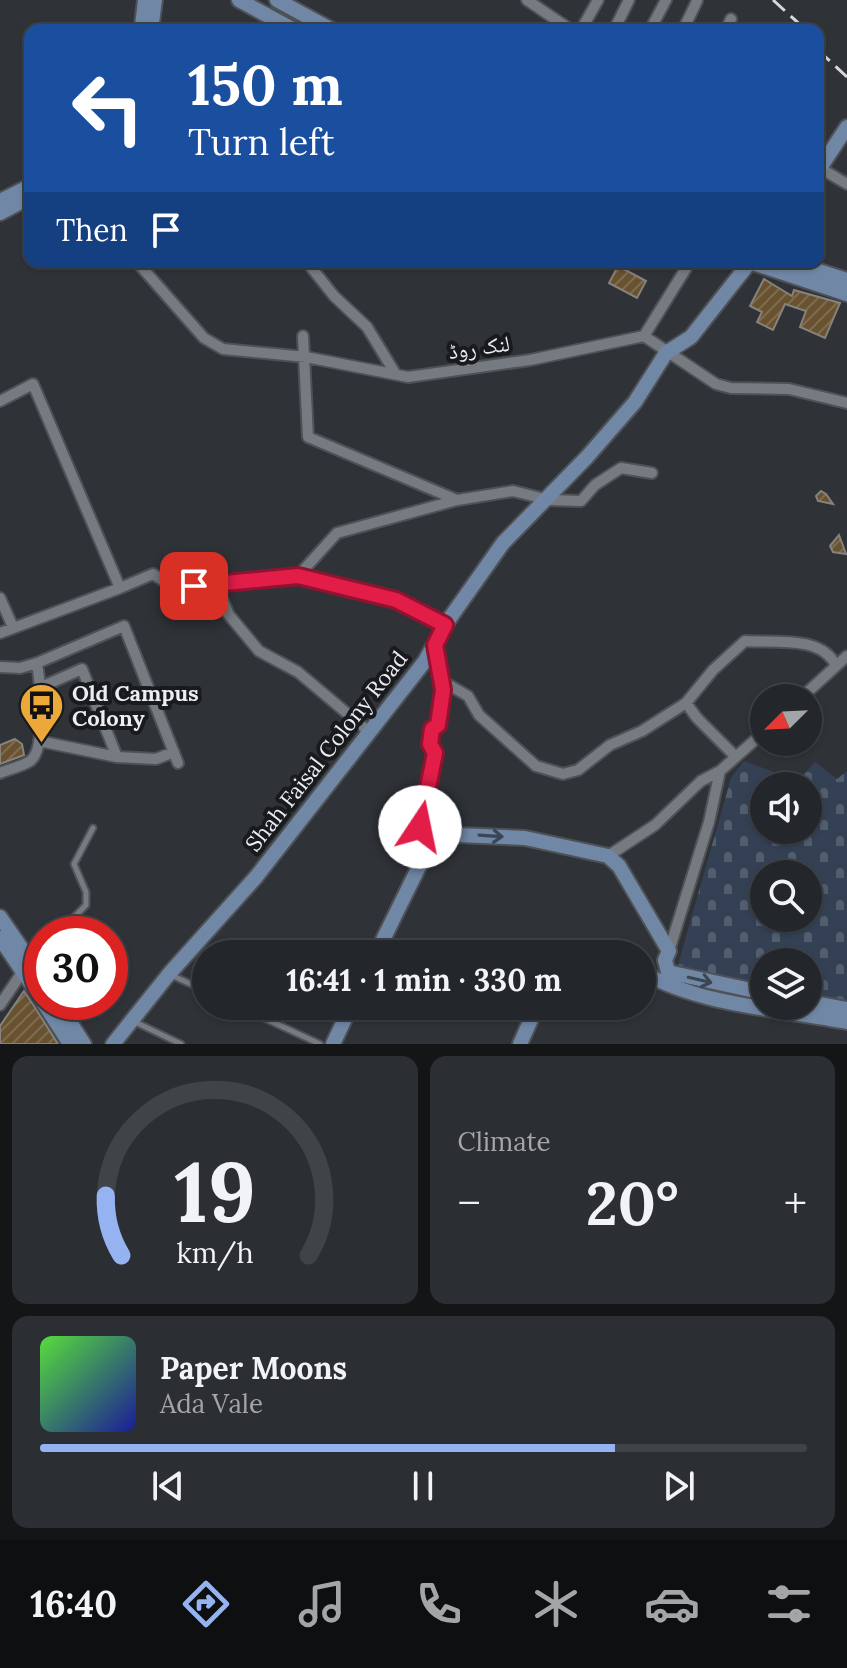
<!DOCTYPE html>
<meta charset="utf-8">
<style>
:root{--surface:#23262a;--page:#2b2e32;--text:#f1f3f6;--muted:#a3a5a8;--line:#404347;--accent:#95b2f1}
body{margin:0;font-family:Lora,"Noto Naskh Arabic",serif;background:var(--page);color:var(--text);height:100vh;display:flex;flex-direction:column;font-size:30px;white-space:nowrap}
*{box-sizing:border-box;margin:0}
p{font-size:26px;color:var(--muted)}
.icon{flex:none;width:44px;height:44px;fill:none;stroke:currentColor;stroke-width:2;stroke-linecap:round;stroke-linejoin:round}
.map{position:relative;height:1044px;overflow:hidden}
.drawer{display:flex;flex-direction:column;gap:12px;padding:12px;background:#131517;flex:1}
.drawer>*{flex:none}
.hud{position:absolute;left:24px;top:24px;width:800px;height:244px;border-radius:16px;box-shadow:0 2px 6px #0004,0 0 0 2px var(--line);background:#1a4fa0;color:#fff;overflow:hidden}
.needle{width:52px;rotate:246deg}
.tools{position:absolute;left:750px;top:684px;display:grid;gap:16px}
.tools a{display:grid;place-items:center;width:72px;height:72px;border-radius:50%;background:var(--surface);box-shadow:0 2px 6px #0004,0 0 0 2px var(--line);font-size:40px}
.speed{position:absolute;left:24px;top:916px;display:flex;gap:16px;font-size:40px;font-weight:700;text-align:center}
.speed>*{display:grid;place-content:center;width:104px;height:104px;border-radius:50%;background:var(--surface);box-shadow:0 2px 6px #0004,0 0 0 2px var(--line);line-height:1}
.speed .limit{border:12px solid #d22;background:#fff;color:#111}
.pin{position:absolute;display:grid;place-items:center;width:68px;height:68px;color:#fff;margin:-34px;border-radius:16px;box-shadow:0 4px 12px #0006}
.me{position:absolute;width:88px;margin:-44px;rotate:11deg;stroke-linejoin:round;filter:drop-shadow(0 0 6px #0008)}
.turn{display:flex;align-items:center;gap:28px;height:168px;padding:0 32px;font-size:36px}
.turn .icon{width:104px;height:104px;stroke-width:2.5}
.turn b{display:block;font-size:56px;line-height:68px}
.then{display:flex;align-items:center;height:76px;padding:0 32px;background:#0003;gap:16px;font-size:30px}
.big{font-size:60px;font-weight:800;line-height:1.1}
.drawer .tile{flex:1;display:flex;flex-direction:column;justify-content:center;gap:12px;min-width:0;padding:0 28px;border-radius:16px;background:var(--page)}
.drawer .dial{align-items:center;gap:0}
.dial svg{height:208px;overflow:visible;fill:none;stroke:var(--line);stroke-width:7;stroke-linecap:round;text-anchor:middle}
.dial text{fill:var(--text);stroke:none}
.song{display:flex;align-items:center;gap:24px}
.cover{width:96px;height:96px;border-radius:12px;background:linear-gradient(135deg,hsl(110 70% 55%),hsl(240 70% 35%))}
.played{height:8px;border-radius:4px;background:linear-gradient(90deg,var(--accent) 75%,var(--line) 75%)}
.keys{display:flex;justify-content:space-around;direction:ltr}
.heat{display:flex;justify-content:space-between;align-items:center;font-size:44px;direction:ltr}
.drawer .tiles{flex:1;display:grid;gap:12px;grid-template-columns:1fr 1fr}
.tile:last-child{grid-column:span 2}
.trip{position:absolute;left:192px;top:940px;width:464px;height:80px;border-radius:40px;background:var(--surface);box-shadow:0 2px 6px #0004,0 0 0 2px var(--line);font-weight:800;line-height:80px;text-align:center}
.tabs{display:flex;height:128px;justify-content:space-around;align-items:center;background:#0e0f11;color:var(--muted)}
.tabs .icon{width:56px;height:56px}
.tabs .current{color:var(--accent)}
.tabs b{font-size:36px;color:var(--text)}
.map>svg:first-child{display:block}
.cemetery{fill:url(#cemetery-stones);fill-rule:evenodd}
.building{fill:url(#building-hatch);stroke:#87827c;stroke-width:2}
.lines{fill:none;stroke-linecap:round;stroke-linejoin:round}
.lane-casing{stroke:#4e5156;stroke-width:9}
.street-casing{stroke:#4e5156;stroke-width:14}
.secondary-casing{stroke:#4e5156;stroke-width:18}
.lane{stroke:#767b81;stroke-width:5}
.street{stroke:#767b81;stroke-width:10}
.secondary{stroke:#7087a6;stroke-width:14}
.rail{stroke:#d7d9dd;stroke-width:3;stroke-dasharray:16 8;stroke-linecap:butt}
.oneway{stroke:#3b4654}
.route-casing{stroke:#92132f;stroke-width:20}
.route{stroke:#e11d48;stroke-width:14}
.labels{text-anchor:middle;stroke-width:8;stroke-linejoin:round;paint-order:stroke}
.street-label{font-size:22px;fill:#ebedf1;stroke:#181a1d}
.poi-label{font-size:22px;font-weight:bold;fill:#ebedf1;stroke:#181a1d;text-anchor:start}
</style>
<div class="map">
<svg width="847" height="1044" viewBox="0 0 847 1044">
<defs>
<pattern id="cemetery-stones" width="16" height="16" patternUnits="userSpaceOnUse" patternTransform="scale(2)"><rect width="16" height="16" fill="#344154"/><path d="M2 7V4a2 2 0 0 1 4 0v3zM10 15v-3a2 2 0 0 1 4 0v3z" fill="#525d6d"/></pattern>
<pattern id="building-hatch" width="6" height="6" patternUnits="userSpaceOnUse" patternTransform="scale(2)"><rect width="6" height="6" fill="#695230"/><path d="M-1 1l2-2M0 6l6-6M5 7l2-2" fill="none" stroke="#7f6b4e"/></pattern>
</defs>
<rect width="100%" height="100%" fill="#2f3338"/>
<path class="cemetery" d="M744,761L798,781L815,762L837,779L847,771V1000L808,994V962H764V986L678,965L731,778ZM764,786H808V830H764ZM764,874H808V918H764Z"/>
<path class="building" d="M618,266L646,281L637,298L609,283Z
M764,279L792,296L794,290L840,303L825,338L800,327L806,311L785,304L773,330L757,322L762,312L750,306Z
M821,491L826,494L833,504L818,501L816,496Z
M839,535L846,554L833,552L830,546Z
M15,739L22,744L24,755L0,764V745Z
M24,991L34,1006L58,1044H0V1026Z"/>
<g class="lines">
<defs>
<path id="lane" d="M58,934L86,905V892L74,864L93,828
M32,961L42,951
M171,975L206,991
M238,1006L320,1044
M133,1021L181,1044"/>
<path id="street" d="M527,0L571,30
M581,30L598,0
M614,30L629,0
M650,30L666,0
M683,30L697,1
M726,30L731,19
M820,168L847,184
M137,262L204,338L223,349L306,357L408,377L530,360L644,336L716,384L731,388L789,389L847,403
M307,262L334,296L367,327L395,373
M303,336L308,437L457,500
M644,336L690,262
M0,401L33,384L120,588L153,574L172,586L216,585L229,615L259,651L298,672L368,731
M298,576L337,533L457,500L513,491L549,500L581,501L595,485L621,468L652,473
M216,585L298,576L347,591L396,600L445,625
M0,598L13,627
M0,633L120,588
M435,645L443,690L438,725L432,729L430,744L435,753L420,827L435,834
M37,663L124,626L178,763
M0,667L20,668L37,663C40,682 47,749 30,761C21,767 9,769 0,773
M442,681L468,696L479,715L536,766L563,774L578,770L610,745L642,731L686,703L713,670L745,641C774,643 822,635 836,666
M41,687L82,669L117,757L156,759L174,752
M801,698L847,656
M686,703L697,718L736,757
M39,741L117,757
M608,856L655,825L701,781L720,771
M669,951L709,822L720,771L764,732
M0,1005L23,971"/>
<path id="secondary" d="M239,0L294,30
M277,0L332,30
M142,26L145,0
M151,30L155,0
M818,171L847,127
M0,201L30,186
M0,213L30,197
M750,262L847,294
M791,262L847,280
M0,917L42,978
M0,938L42,1000
M376,954L435,834L525,838L608,856L619,866L669,951L665,960L668,972L764,993
M642,972C702,1006 780,1009 847,1022
M43,1002L70,1044
M57,1002L84,1044
M808,1002L847,1009
M113,1044L169,974L256,877L425,661L445,625L503,543L587,457L635,402L666,353L691,337L750,262
M333,1044L351,1006
M520,1044L537,1006"/>
</defs>
<use href="#lane" class="lane-casing"/>
<use href="#street" class="street-casing"/>
<use href="#secondary" class="secondary-casing"/>
<use href="#lane" class="lane"/>
<use href="#street" class="street"/>
<use href="#secondary" class="secondary"/>
<path class="rail" d="M773,0L806,30
M818,50L847,77"/>
</g>
<defs><path id="oneway-shaft" d="M-6 0H5M1.5-3L5.5 0L1.5 3" fill="none" stroke-width="1.6" stroke-linecap="round" stroke-linejoin="round" transform="scale(2)"/></defs>
<g class="oneway">
<use href="#oneway-shaft" transform="translate(491 836) rotate(4)"/>
<use href="#oneway-shaft" transform="translate(700 980) rotate(13)"/>
</g>
<g class="lines">
<defs>
<path id="route" d="M194,586L298,576L396,600L445,625L435,645L443,690L438,725L432,729L430,744L435,753L420,827"/>
</defs>
<use href="#route" class="route-casing"/>
<use href="#route" class="route"/>
</g>
<defs>
<symbol id="bus-pin" viewBox="-11 -11 22 30"><path d="M0 17L-7.5 6A9.5 9.5 0 1 1 7.5 6Z" fill="#eca93a" stroke="#181a1d"/><path d="M-5-6H5V4H4V6H2V4H-2V6H-4V4H-5ZM-3.5-4V0h7V-4ZM-3.5 1.2v1.5H-2V1.2ZM2 1.2v1.5H3.5V1.2Z" fill="#111"/></symbol>
</defs>
<g fill-rule="evenodd">
<use href="#bus-pin" x="16" y="680" width="51" height="69"/>
</g>
<g class="labels">
<g class="street-label">
<text transform="translate(479 347) rotate(-8)" y="8">لنک روڈ</text>
<text transform="translate(326 751) rotate(-52)" y="8">Shah Faisal Colony Road</text>
</g>
<g class="poi-label">
<text x="72" y="701">Old Campus<tspan x="72" dy="25">Colony</tspan></text>
</g>
</g>
</svg>
<div class="tools">
<a><svg class="needle" viewBox="-14 -14 28 28"><path d="M0-13l5 13h-10z" fill="#e53935"/><path d="M0 13l5-13h-10z" fill="#a3a5a8"/></svg></a>
<a><svg class="icon" aria-label="sound" viewBox="0 0 24 24"><path d="M4 9h4l5-4v14l-5-4H4zM17 9q2 3 0 6"/></svg></a>
<a><svg class="icon" aria-label="search" viewBox="0 0 24 24"><circle cx="10" cy="10" r="6"/><path d="M15 15l6 6"/></svg></a>
<a><svg class="icon" aria-label="layers" viewBox="0 0 24 24"><path d="M12 4l9 5-9 5-9-5zM3 14l9 5 9-5"/></svg></a>
</div>
<div class="speed"><div class="limit">30</div></div>
<div class="pin" style="left:194px;top:586px;background:#d93025"><svg class="icon" aria-label="arrive" viewBox="0 0 24 24"><path d="M6 21V4h12l-3 4 3 4H6"/></svg></div>
<svg class="me" style="left:420px;top:827px" viewBox="-20 -20 40 40"><circle r="19" fill="#fff"/><path d="M0-13L10 11 0 6-10 11z" fill="#e11d48"/></svg>
<div class="trip">16:41 · 1 min · 330 m</div>
<div class="hud">
<div class="turn"><svg class="icon" aria-label="left" viewBox="0 0 24 24"><path d="M17 20v-9H6M10 6l-5 5 5 5"/></svg><div><b>150 m</b>Turn left</div></div>
<div class="then">Then<svg class="icon" aria-label="arrive" viewBox="0 0 24 24"><path d="M6 21V4h12l-3 4 3 4H6"/></svg></div>
</div>
</div>
<section class="drawer">
<div class="tiles">
<div class="tile dial"><svg viewBox="0 0 100 80">
<path d="M14 69A42 42 0 1 1 86 69"/>
<path d="M14 69A42 42 0 0 1 8 46" stroke="#95b2f1"/>
<text x="50" y="56" font-size="32" font-weight="700">19</text>
<text x="50" y="72" font-size="11">km/h</text>
</svg></div>
<div class="tile"><p>Climate</p>
<div class="heat"><a>−</a><b class="big">20°</b><a>+</a></div>
</div>
<div class="tile">
<div class="song"><i class="cover"></i><div><b>Paper Moons</b><p>Ada Vale</p></div></div>
<div class="played"></div>
<div class="keys"><svg class="icon" aria-label="previous" viewBox="0 0 24 24"><path d="M18 5L8 12l10 7zM5 5v14"/></svg><svg class="icon" aria-label="pause" viewBox="0 0 24 24"><path d="M8 5v14M16 5v14"/></svg><svg class="icon" aria-label="next" viewBox="0 0 24 24"><path d="M6 5l10 7-10 7zM19 5v14"/></svg></div>
</div>
</div>
</section>
<nav class="tabs">
<b>16:40</b>
<svg class="icon current" aria-label="directions" viewBox="0 0 24 24"><path d="M12 3l9 9-9 9-9-9zM9 14v-3h6M13 9l2 2-2 2"/></svg>
<svg class="icon" aria-label="music" viewBox="0 0 24 24"><path d="M9 18V5l10-2v13"/><circle cx="6" cy="18" r="3"/><circle cx="16" cy="16" r="3"/></svg>
<svg class="icon" aria-label="phone" viewBox="0 0 24 24"><path d="M5 4h4l2 5-3 2q2 4 5 5l2-3 5 2v4C11 20 4 13 5 4z"/></svg>
<svg class="icon" aria-label="climate" viewBox="0 0 24 24"><path d="M12 3v18M4 7l16 10M4 17L20 7"/></svg>
<svg class="icon" aria-label="car" viewBox="0 0 24 24"><path d="M5 17H2v-5l4-1 3-4h7l3 4 3 1v5h-3M9 17h6M6 11h13"/><circle cx="7" cy="17" r="2"/><circle cx="17" cy="17" r="2"/></svg>
<svg class="icon" aria-label="filters" viewBox="0 0 24 24"><path d="M4 7h16M4 17h16"/><circle cx="9" cy="7" r="2"/><circle cx="15" cy="17" r="2"/></svg>
</nav>
